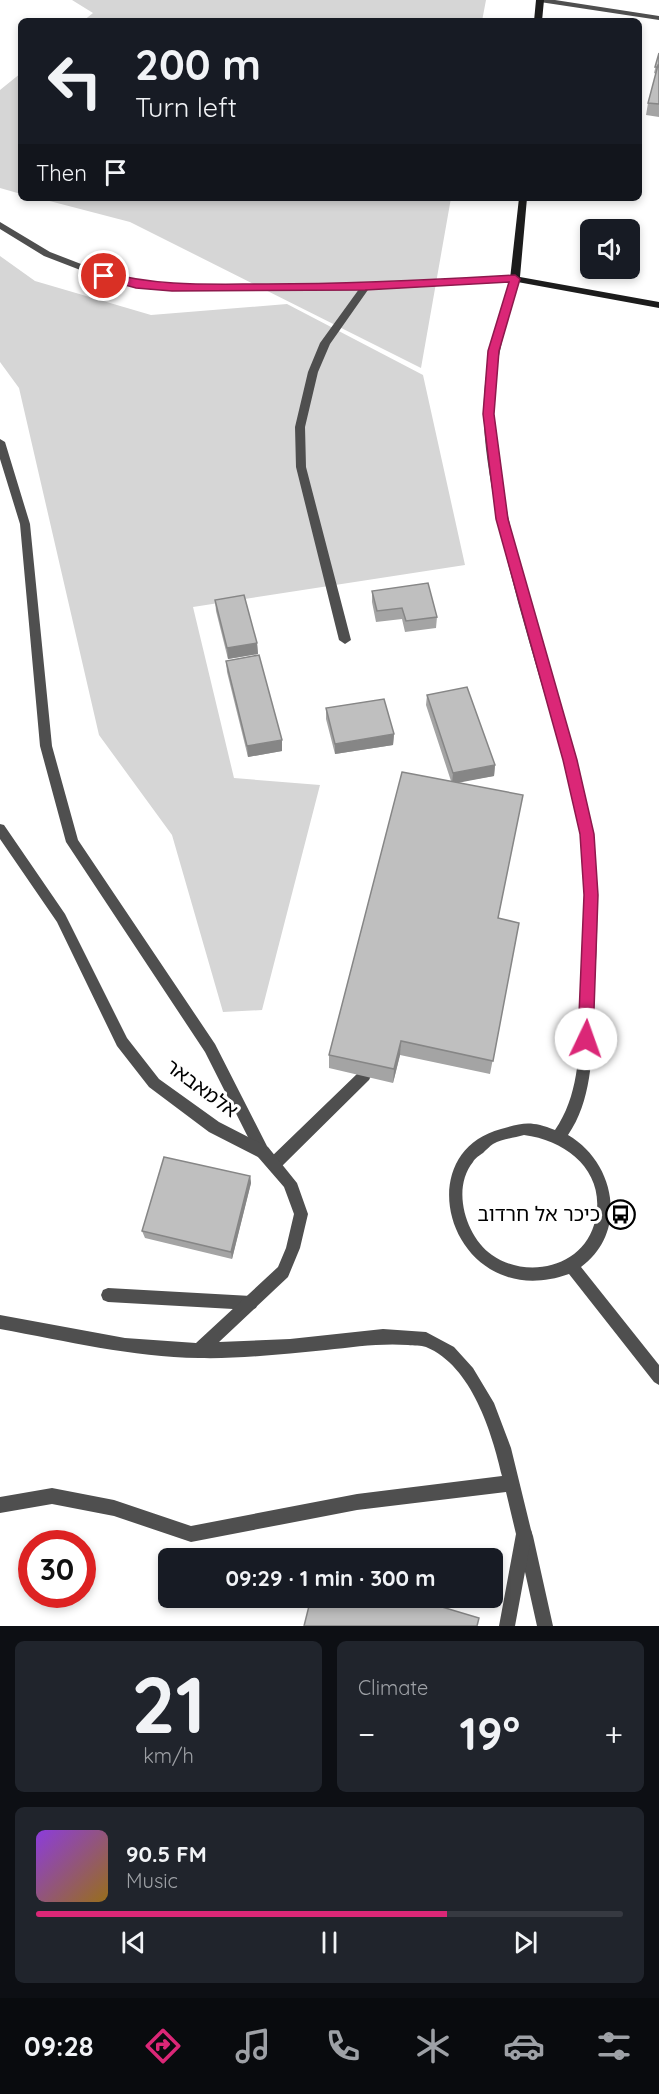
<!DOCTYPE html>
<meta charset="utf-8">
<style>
:root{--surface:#171b24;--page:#20242c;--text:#f1f3f6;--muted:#9ea1a6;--line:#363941;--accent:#db2777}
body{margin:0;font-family:Quicksand,"Noto Sans Hebrew",sans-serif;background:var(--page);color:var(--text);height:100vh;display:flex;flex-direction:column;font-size:22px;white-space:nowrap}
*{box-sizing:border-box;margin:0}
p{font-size:20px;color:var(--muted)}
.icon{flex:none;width:33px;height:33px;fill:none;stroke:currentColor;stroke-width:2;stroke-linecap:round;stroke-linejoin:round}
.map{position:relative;height:1626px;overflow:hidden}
.side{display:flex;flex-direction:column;gap:15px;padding:15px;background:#0d0f14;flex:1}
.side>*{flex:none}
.hud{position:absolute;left:18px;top:18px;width:624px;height:183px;border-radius:9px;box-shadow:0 3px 9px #0003;background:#171b24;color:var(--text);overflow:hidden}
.fabs{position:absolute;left:580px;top:219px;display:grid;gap:12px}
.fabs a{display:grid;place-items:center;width:60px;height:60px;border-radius:9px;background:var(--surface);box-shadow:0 3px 9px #0003;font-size:30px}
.speed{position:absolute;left:18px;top:1530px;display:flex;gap:12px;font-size:30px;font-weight:700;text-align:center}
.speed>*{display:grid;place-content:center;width:78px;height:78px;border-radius:50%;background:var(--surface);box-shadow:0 3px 9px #0003;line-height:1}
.speed .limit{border:9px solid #d22;background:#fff;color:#111}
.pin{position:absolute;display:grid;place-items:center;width:51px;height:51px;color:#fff;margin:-26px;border:3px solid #fff;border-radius:50%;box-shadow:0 2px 6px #0007}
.me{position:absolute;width:66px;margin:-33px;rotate:3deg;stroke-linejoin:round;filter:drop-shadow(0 0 4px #0008)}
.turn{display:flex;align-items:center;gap:21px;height:126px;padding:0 18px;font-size:27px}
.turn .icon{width:78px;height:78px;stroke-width:2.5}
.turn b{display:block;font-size:42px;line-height:51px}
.then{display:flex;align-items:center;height:57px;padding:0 18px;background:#0003;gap:12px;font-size:22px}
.big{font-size:45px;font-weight:800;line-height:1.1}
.side .card{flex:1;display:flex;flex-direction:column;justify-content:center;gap:9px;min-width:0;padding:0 21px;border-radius:9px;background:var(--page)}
.side .dial{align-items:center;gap:0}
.dial b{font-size:78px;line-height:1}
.song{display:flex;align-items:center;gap:18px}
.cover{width:72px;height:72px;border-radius:9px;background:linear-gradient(135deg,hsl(270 70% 55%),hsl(40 70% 35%))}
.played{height:6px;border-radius:3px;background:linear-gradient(90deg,var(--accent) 70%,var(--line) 70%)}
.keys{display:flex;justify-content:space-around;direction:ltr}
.heat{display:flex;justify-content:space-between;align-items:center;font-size:33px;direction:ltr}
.side .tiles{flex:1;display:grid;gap:15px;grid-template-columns:1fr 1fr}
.card:last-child{grid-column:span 2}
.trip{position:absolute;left:158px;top:1548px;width:345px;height:60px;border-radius:9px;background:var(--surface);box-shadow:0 3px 9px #0003;font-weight:800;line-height:60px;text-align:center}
.menu{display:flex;height:96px;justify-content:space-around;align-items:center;background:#090b0e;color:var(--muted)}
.menu .icon{width:42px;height:42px}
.menu .current{color:var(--accent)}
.menu b{font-size:27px;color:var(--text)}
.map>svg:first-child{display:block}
.green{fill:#d6d6d6}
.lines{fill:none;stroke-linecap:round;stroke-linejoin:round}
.lane{fill:#4f4f4f;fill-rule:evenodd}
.street{fill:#4f4f4f;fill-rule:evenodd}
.secondary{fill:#1c1c1c;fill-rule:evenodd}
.wall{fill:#a4a4a4}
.shaded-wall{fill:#868686}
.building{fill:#bfbfbf;stroke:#868686;stroke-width:1.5}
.route{fill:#db2777;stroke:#8e194d;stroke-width:1.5}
.labels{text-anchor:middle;stroke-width:6;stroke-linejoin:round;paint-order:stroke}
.street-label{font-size:20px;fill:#000;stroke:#fff}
.poi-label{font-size:20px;fill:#000;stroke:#fff;text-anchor:end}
</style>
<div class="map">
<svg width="659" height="1626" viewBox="0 0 659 1626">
<rect width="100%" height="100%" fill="#fff"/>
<path class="green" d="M72,0H486L482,21H83L93,13Z
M21,73V194L0,188V90Z
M38,198H451L421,368L130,222Z
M0,256L35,281L151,315L287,304L423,375L465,565L193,607L234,778L320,785L262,1010L223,1012L172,835L99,735L19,388L0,362Z"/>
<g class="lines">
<path class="lane" d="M536,0H555L659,16V20L540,2Z
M365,284L370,287L330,344L318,372L305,427L306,467L351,640L345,644L339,640L296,467L295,427L308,372L320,343L362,285Z
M0,439L5,442L30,524L52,746L78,840L215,1044L270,1152L268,1157L263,1159L258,1157L205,1052L66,842L40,746L20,524L0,459Z
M364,1070L369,1072L371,1076L369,1080L279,1169L274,1171L269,1169L267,1164L269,1159L359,1072Z
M108,1288L251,1296L256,1298L258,1303L256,1308L251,1310L108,1302L103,1300L101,1295L103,1290Z
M525,1528L531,1530L533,1536L553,1626H537L517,1536L519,1530Z"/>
<path class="street" d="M0,222L50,252L107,274L136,281L172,285L365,284L515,276L520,279C508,318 495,358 494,399C493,436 499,475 507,511C527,611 564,706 587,804C601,868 598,932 594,997C592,1043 595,1096 568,1135C615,1162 629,1232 581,1267L659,1365V1385L654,1382L569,1274C454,1315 403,1155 501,1129C524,1122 532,1121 555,1130C580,1094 579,1049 581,1007C584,946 590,882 579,821C572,786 561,751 551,716C531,648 510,580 496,510C489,473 482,435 484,397C486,358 498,320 509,282L365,290L172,291L136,287L101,278L44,256L0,229ZM524,1135C570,1141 609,1175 594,1225C581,1268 526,1279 492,1255C466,1237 451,1189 473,1162C475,1158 480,1155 483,1153C486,1150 490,1146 493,1144C502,1139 514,1138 524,1135Z
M0,824L4,825L65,914L127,1038L159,1079L219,1122L268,1147L297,1183L308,1214L300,1248L288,1277L219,1342L290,1339L383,1329L426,1332L454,1347L473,1368L494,1403L511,1448L532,1534L515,1626H499L516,1534L506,1492L357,1510L191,1542L114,1516L52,1504L0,1513V1497L52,1488L114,1500L191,1526L357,1494L502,1476C492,1433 472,1366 426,1347C421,1345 414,1346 408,1345C380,1343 354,1347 326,1350C284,1354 241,1359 199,1358C132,1357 66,1341 0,1329V1315L125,1338L196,1343L278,1267L286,1248L294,1214L284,1187L258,1157L209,1132L149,1087L117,1046L57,922L0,839Z"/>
<path class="secondary" d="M536,0H544L542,21H534Z
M519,198H527L520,277L659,302V308L512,281L510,279Z"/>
</g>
<path class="wall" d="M659,53V117L646,115L648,103L656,74L654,73Z
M372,591L437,617L436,628L405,632L402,619L376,622L372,602Z
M215,600L257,643L258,654L228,659L216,611Z
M226,661L282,740V751L248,757L227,672Z
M427,695L495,765L494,776L458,782L498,918L519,923L490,1074L400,1055L393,1083L329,1068V1055L451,781L426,705Z
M326,708L394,734L393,745L335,754L326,719Z
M250,1176L251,1183L232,1259L145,1238L142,1231Z"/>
<path class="shaded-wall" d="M257,643L258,654L228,659L227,648Z
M394,734L393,745L335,754V744Z
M282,740V751L248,757L247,746Z
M495,765L494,776L452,784L453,773Z
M401,1041L400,1055L393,1083L394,1069Z
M250,1176L251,1183L232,1259L231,1252Z"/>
<path class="building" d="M659,53V65L658,67H655Z
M658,65H659V104L648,103Z
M428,583L437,617L406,621L402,608L377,611L372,591Z
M244,595L257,643L227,648L215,600Z
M259,655L282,740L247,746L226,661Z
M467,687L495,765L453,773L427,695Z
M384,699L394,734L335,744L326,708Z
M402,772L523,795L498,918L519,923L493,1061L401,1041L394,1069L329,1055Z
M164,1157L250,1176L231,1252L142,1231Z
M311,1598H412L479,1618L477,1626H304Z"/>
<path class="route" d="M104,272C159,287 211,284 267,284C350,284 432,280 515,275L520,279L499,351L494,414L508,519L577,760L594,834L598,895L593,1039L591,1044L586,1046L581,1044L578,1039L584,895L580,834L563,760L496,519L483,414L488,351L509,282L365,290L172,291L136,288L100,278L98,276Z"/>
<defs>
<symbol id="bus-ring" viewBox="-11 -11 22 22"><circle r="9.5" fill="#fff" stroke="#000" stroke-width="1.5"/><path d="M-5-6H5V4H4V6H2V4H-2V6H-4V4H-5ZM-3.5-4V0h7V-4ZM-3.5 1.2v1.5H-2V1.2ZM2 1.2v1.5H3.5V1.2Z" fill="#000"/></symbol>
</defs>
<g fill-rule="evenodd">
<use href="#bus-ring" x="604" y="1198" width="33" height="33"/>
</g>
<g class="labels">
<g class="street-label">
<text transform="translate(202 1088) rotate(36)" y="7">אלמאבאר</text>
</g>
<g class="poi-label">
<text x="600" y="1221">כיכר אל חרדוב</text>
</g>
</g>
</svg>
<div class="fabs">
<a><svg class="icon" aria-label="sound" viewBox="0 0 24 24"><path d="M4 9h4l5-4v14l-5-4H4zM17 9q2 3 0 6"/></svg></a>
</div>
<div class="speed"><div class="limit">30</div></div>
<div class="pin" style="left:104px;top:276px;background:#d93025"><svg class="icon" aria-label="arrive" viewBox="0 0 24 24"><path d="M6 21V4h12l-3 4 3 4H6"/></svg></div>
<svg class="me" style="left:586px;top:1039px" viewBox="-20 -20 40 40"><circle r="19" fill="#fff"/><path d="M0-13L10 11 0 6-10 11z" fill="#db2777"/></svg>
<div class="trip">09:29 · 1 min · 300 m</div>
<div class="hud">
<div class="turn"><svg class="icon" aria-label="left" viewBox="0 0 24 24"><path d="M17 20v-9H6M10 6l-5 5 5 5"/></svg><div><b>200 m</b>Turn left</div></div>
<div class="then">Then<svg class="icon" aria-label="arrive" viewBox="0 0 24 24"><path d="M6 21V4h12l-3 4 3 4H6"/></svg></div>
</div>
</div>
<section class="side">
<div class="tiles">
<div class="card dial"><b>21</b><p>km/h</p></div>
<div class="card"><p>Climate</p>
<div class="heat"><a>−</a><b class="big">19°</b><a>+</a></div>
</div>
<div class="card">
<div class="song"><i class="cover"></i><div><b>90.5 FM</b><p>Music</p></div></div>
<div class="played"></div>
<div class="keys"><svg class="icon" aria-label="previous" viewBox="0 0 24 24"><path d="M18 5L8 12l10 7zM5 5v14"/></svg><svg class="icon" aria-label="pause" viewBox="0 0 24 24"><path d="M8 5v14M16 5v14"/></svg><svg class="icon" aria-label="next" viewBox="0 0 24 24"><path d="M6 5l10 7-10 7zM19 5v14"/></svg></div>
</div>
</div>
</section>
<nav class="menu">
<b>09:28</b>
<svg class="icon current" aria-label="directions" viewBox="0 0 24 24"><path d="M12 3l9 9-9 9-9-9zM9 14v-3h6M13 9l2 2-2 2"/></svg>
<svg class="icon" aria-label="music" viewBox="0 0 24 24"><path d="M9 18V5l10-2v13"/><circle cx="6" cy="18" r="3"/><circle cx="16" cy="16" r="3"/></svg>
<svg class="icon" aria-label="phone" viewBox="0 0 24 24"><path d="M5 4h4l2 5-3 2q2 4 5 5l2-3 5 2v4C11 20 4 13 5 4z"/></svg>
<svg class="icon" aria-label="climate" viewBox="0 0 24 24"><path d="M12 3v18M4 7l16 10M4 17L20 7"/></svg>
<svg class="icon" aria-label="car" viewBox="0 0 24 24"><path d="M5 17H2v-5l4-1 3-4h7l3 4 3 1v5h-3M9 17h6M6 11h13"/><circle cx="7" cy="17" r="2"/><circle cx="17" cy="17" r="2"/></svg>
<svg class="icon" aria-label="filters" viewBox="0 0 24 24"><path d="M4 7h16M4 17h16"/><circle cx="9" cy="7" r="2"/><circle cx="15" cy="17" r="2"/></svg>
</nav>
